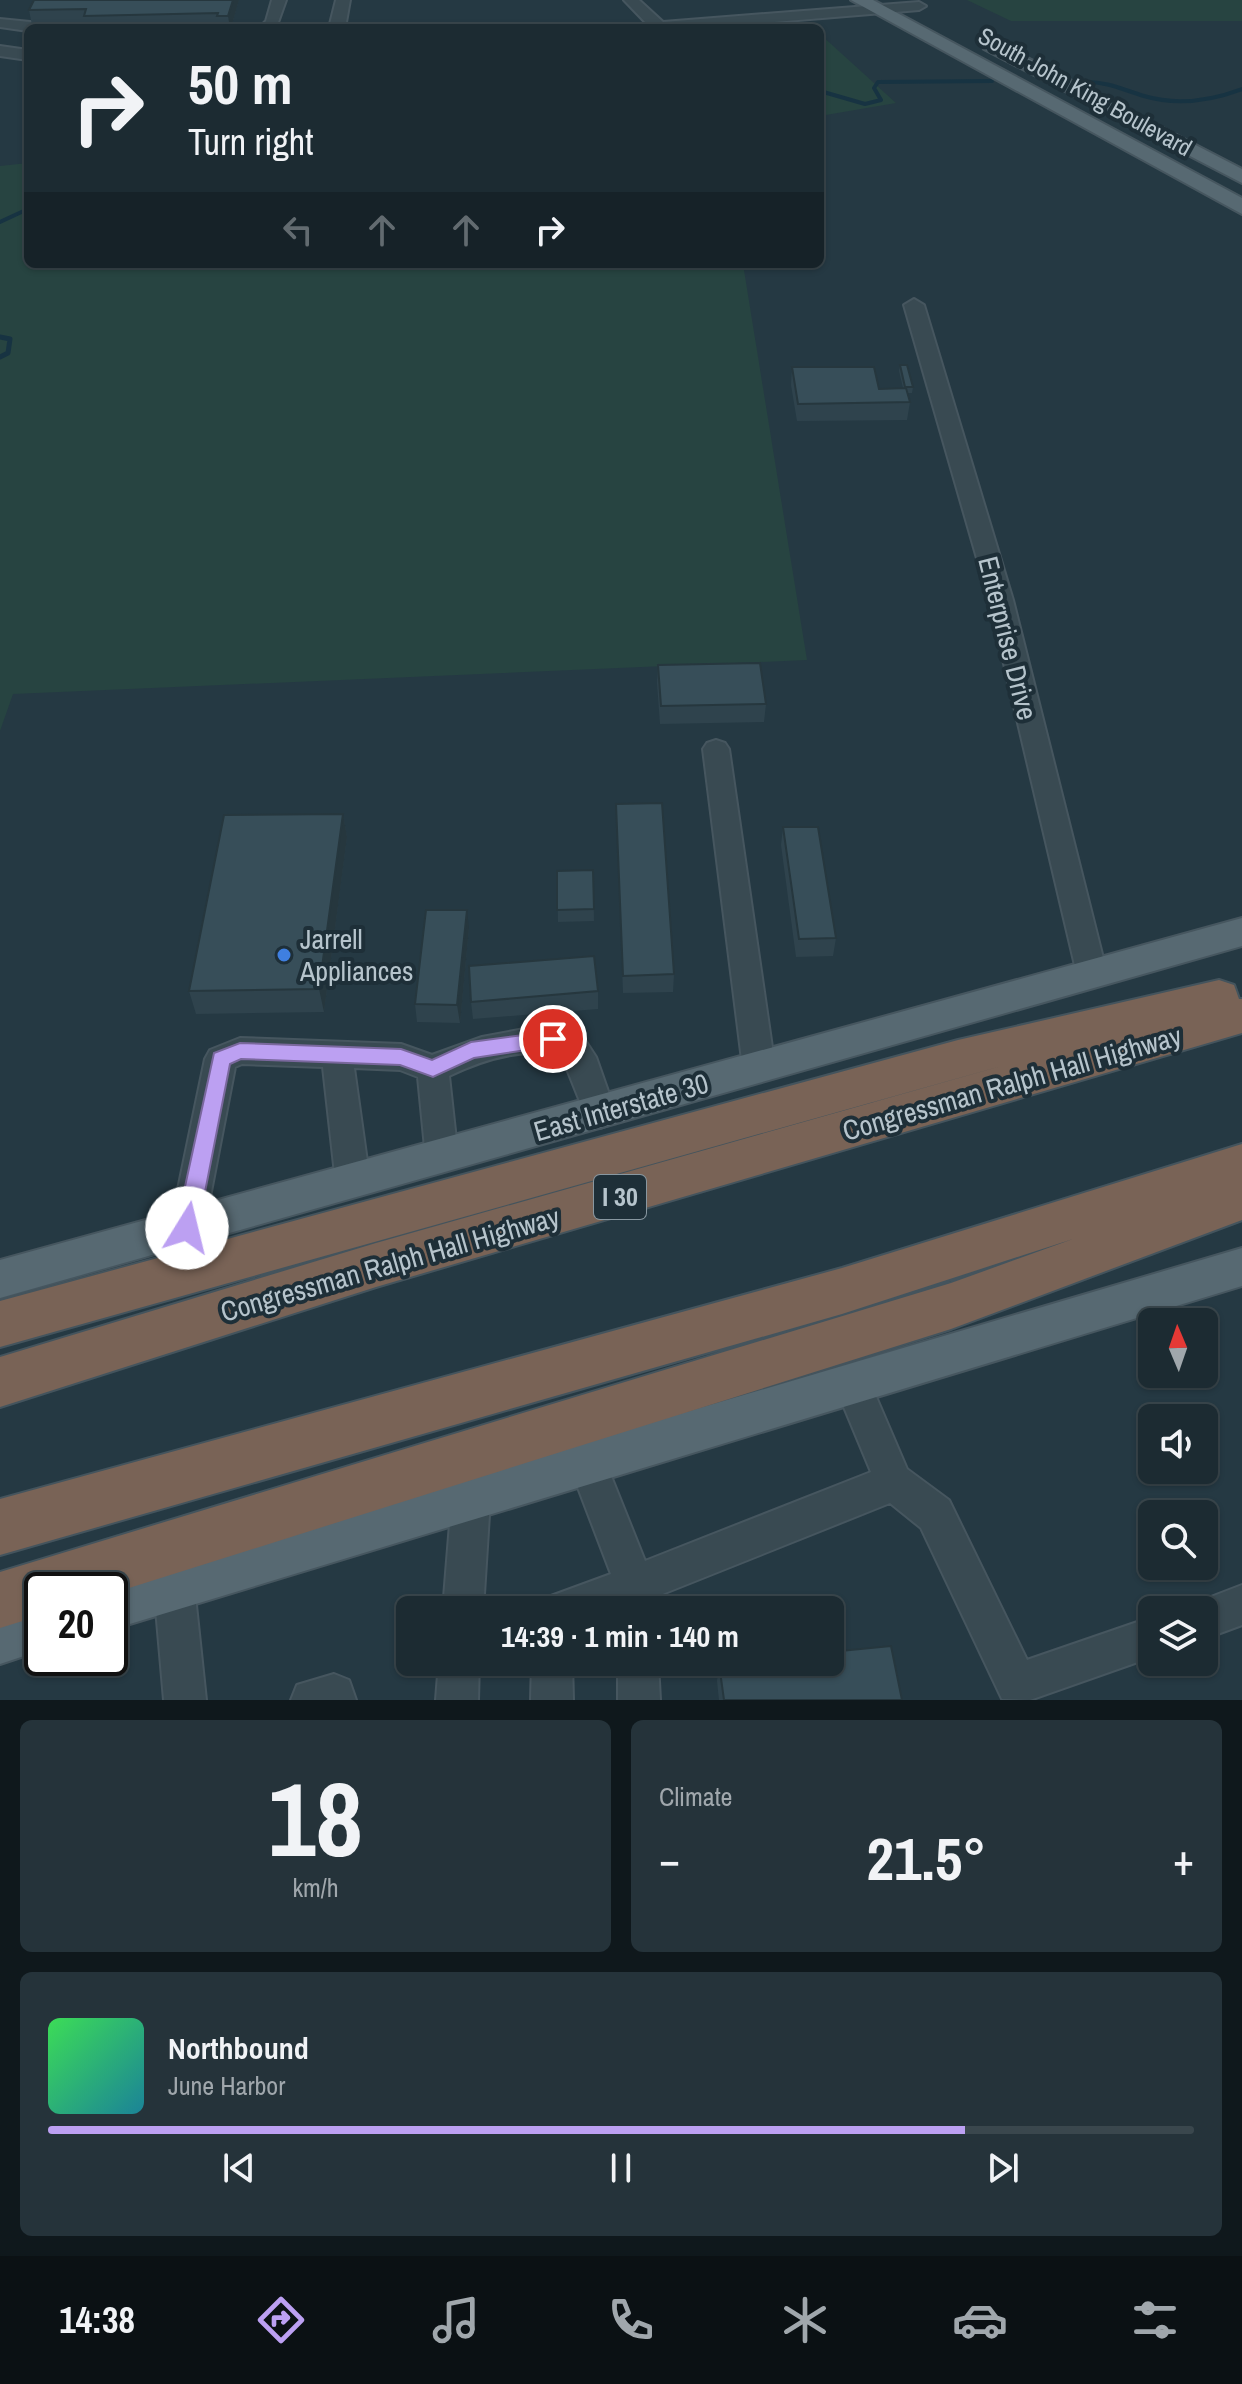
<!DOCTYPE html>
<meta charset="utf-8">
<style>
:root{--surface:#1c2b32;--page:#25333a;--text:#f1f3f6;--muted:#a0a7ac;--line:#3a474d;--accent:#bca0f2}
body{margin:0;font-family:"Archivo Narrow",sans-serif;background:var(--page);color:var(--text);height:100vh;display:flex;flex-direction:column;font-size:30px;white-space:nowrap}
*{box-sizing:border-box;margin:0}
p{font-size:26px;color:var(--muted)}
.icon{flex:none;width:44px;height:44px;fill:none;stroke:currentColor;stroke-width:2;stroke-linecap:round;stroke-linejoin:round}
.map{position:relative;height:1700px;overflow:hidden}
.drawer{display:flex;flex-direction:column;gap:20px;padding:20px;background:#0f181c;flex:1}
.drawer>*{flex:none}
.hud{position:absolute;left:24px;top:24px;width:800px;height:244px;border-radius:12px;box-shadow:0 2px 6px #0004,0 0 0 2px var(--line);background:#1c2b32;color:var(--text);overflow:hidden}
.needle{width:52px;rotate:358deg}
.controls{position:absolute;left:1138px;top:1308px;display:grid;gap:16px}
.controls a{display:grid;place-items:center;width:80px;height:80px;border-radius:12px;background:var(--surface);box-shadow:0 2px 6px #0004,0 0 0 2px var(--line);font-size:40px}
.speed{position:absolute;left:24px;top:1572px;display:flex;gap:16px;font-size:40px;font-weight:700;text-align:center}
.speed>*{display:grid;place-content:center;width:104px;height:104px;border-radius:50%;background:var(--surface);box-shadow:0 2px 6px #0004,0 0 0 2px var(--line);line-height:1}
.speed .limit{border:4px solid #111;border-radius:12px;background:#fff;color:#111}
.pin{position:absolute;display:grid;place-items:center;width:68px;height:68px;color:#fff;margin:-34px;border:4px solid #fff;border-radius:50%;box-shadow:0 2px 8px #0007}
.me{position:absolute;width:88px;margin:-44px;rotate:9deg;stroke-linejoin:round;filter:drop-shadow(0 0 6px #0008)}
.turn{display:flex;align-items:center;gap:28px;height:168px;padding:0 32px;font-size:36px}
.turn .icon{width:104px;height:104px;stroke-width:2.5}
.turn b{display:block;font-size:56px;line-height:68px}
.lanes{display:flex;align-items:center;height:76px;padding:0 32px;background:#0003;justify-content:center;gap:40px;direction:ltr}
.lanes .off{opacity:.35}
.big{font-size:60px;font-weight:700;line-height:1.1}
.drawer .card{flex:1;display:flex;flex-direction:column;justify-content:center;gap:12px;min-width:0;padding:0 28px;border-radius:12px;background:var(--page)}
.drawer .dial{align-items:center;gap:0}
.dial b{font-size:104px;line-height:1}
.song{display:flex;align-items:center;gap:24px}
.cover{width:96px;height:96px;border-radius:12px;background:linear-gradient(135deg,hsl(130 70% 55%),hsl(190 70% 35%))}
.played{height:8px;border-radius:4px;background:linear-gradient(90deg,var(--accent) 80%,var(--line) 80%)}
.keys{display:flex;justify-content:space-around;direction:ltr}
.heat{display:flex;justify-content:space-between;align-items:center;font-size:44px;direction:ltr}
.drawer .tiles{flex:1;display:grid;gap:20px;grid-template-columns:1fr 1fr}
.card:last-child{grid-column:span 2}
.trip{position:absolute;left:396px;top:1596px;width:448px;height:80px;border-radius:12px;background:var(--surface);box-shadow:0 2px 6px #0004,0 0 0 2px var(--line);font-weight:700;line-height:80px;text-align:center}
.tabs{display:flex;height:128px;justify-content:space-around;align-items:center;background:#0b1114;color:var(--muted)}
.tabs .icon{width:56px;height:56px}
.tabs .selected{color:var(--accent)}
.tabs b{font-size:36px;color:var(--text)}
.map>svg:first-child{display:block}
.green{fill:#274441}
.lines{fill:none;stroke-linecap:round;stroke-linejoin:round}
.stream-far1{stroke:#173342;stroke-width:4}
.stream{stroke:#173342;stroke-width:5}
.minor-casing{stroke:#46565f;stroke-width:4}
.major-casing{stroke:#46565f;stroke-width:4}
.highway-casing{stroke:#44545d;stroke-width:4}
.minor{fill:#394a52;fill-rule:evenodd}
.major{fill:#576972;fill-rule:evenodd}
.highway{fill:#796356;fill-rule:evenodd}
.wall{fill:#2f434d}
.shaded-wall{fill:#26373e}
.building{fill:#374e59;stroke:#26373e;stroke-width:2}
.route{fill:#bca0f2;stroke:#7a689d;stroke-width:2}
.shop-dot{fill:#3f7fe0;stroke:#1e2f38;stroke-width:3}
.labels{text-anchor:middle;stroke-width:8;stroke-linejoin:round;paint-order:stroke}
.far-street-label{font-size:24px;fill:#b6c4cc;stroke:#1e2f38}
.shield{fill:#1e2f38;stroke:#8897a0;stroke-width:2}
.shield-label{font-size:26px;font-weight:bold;fill:#b6c4cc}
.street-label{font-size:28px;fill:#b6c4cc;stroke:#1e2f38}
.poi-label{font-size:28px;fill:#b6c4cc;stroke:#1e2f38;text-anchor:start}
</style>
<div class="map">
<svg width="1242" height="1700" viewBox="0 0 1242 1700">
<rect width="100%" height="100%" fill="#253943"/>
<path class="green" d="M967,0H1242V21H1011Z
M820,34L896,103L820,116Z
M28,163V264H743L807,660L13,694L0,731V166Z"/>
<g class="lines">
<path class="stream-far1" d="M1084,82C1106,81 1124,90 1144,96C1178,106 1210,101 1242,89
M820,91L865,104L881,100L874,88L878,82L992,81
M0,222L28,209"/>
<path class="stream" d="M0,337L10,339L8,353L0,357"/>
<defs>
<path id="minor" d="M272,0H286L276,28H259L266,21Z
M336,0H350L345,28H329Z
M624,0H639L663,22L919,2L926,6L919,10L703,28H639L647,24Z
M0,19L40,23L48,28H28V31L0,27Z
M0,46L28,50V60L0,56Z
M914,299L924,305L1013,600L1107,974L1103,982L1092,986L1081,982L1077,974L989,600L904,305Z
M716,740L725,743L729,749L775,1068L770,1077L759,1081L748,1077L743,1068L703,749L707,743Z
M535,1027L581,1034L596,1057L616,1114L611,1124L600,1128L589,1124L561,1054C522,1048 484,1059 449,1076L458,1158L454,1168L442,1172L430,1168L426,1158L418,1077L400,1070L354,1068L370,1183L365,1193L353,1197L341,1193L336,1183L323,1067L242,1064L235,1067L204,1228L199,1239L187,1243L175,1239L170,1228L205,1059L210,1050L240,1038L401,1044L432,1055L482,1037Z
M852,1366L865,1371L907,1469L949,1500L1027,1660L1152,1617V1657L1030,1700L1002,1699L921,1528L890,1503L655,1597L656,1610H545L551,1596L611,1574L569,1464L575,1451L588,1445L601,1451L645,1561L871,1472L834,1383L839,1371Z
M471,1480L485,1486L490,1499L483,1610H443L452,1499L457,1486Z
M174,1566L188,1572L194,1586L206,1700H164L154,1586L160,1572Z
M1242,1585V1625L1204,1639V1610H1188L1190,1605Z
M439,1662H479L478,1700H436Z
M532,1662H572L573,1700H531Z
M618,1662H658L660,1700H618Z
M334,1674L349,1680L356,1700H291L297,1685Z"/>
<path id="major" d="M851,0H873L1242,198V214Z
M991,39L1242,169V183L984,49L982,45L984,41Z
M1242,918V946L0,1298V1260Z
M1242,1248V1286L110,1630V1590H92L110,1582Z
M42,1602V1650L0,1664V1614Z"/>
<path id="highway" d="M1219,980L1234,985L1239,999H1242V1033L376,1287L0,1407V1357L376,1243L1012,1063L0,1347V1301L958,1040Z
M1242,1144V1220L951,1329L110,1594V1590H42V1615L0,1628V1572L951,1283L1073,1239L842,1314L0,1555V1499L842,1268Z"/>
</defs>
<use href="#minor" class="minor-casing"/>
<use href="#major" class="major-casing"/>
<use href="#highway" class="highway-casing"/>
<use href="#minor" class="minor"/>
<use href="#major" class="major"/>
<use href="#highway" class="highway"/>
</g>
<path class="wall" d="M34,0H239L231,28H86L85,24L32,25L29,10Z
M900,365L913,387L912,393H908L910,402L907,420L797,421L791,385L792,367L879,389L903,388L899,371Z
M658,665L766,704L764,722L660,724L657,683Z
M616,804L674,974L673,992L623,993Z
M343,814L347,837L324,1012L196,1014L189,991Z
M783,827L836,938L833,956L796,957L781,845Z
M593,870L594,921L558,922L557,871Z
M469,928L460,1023L417,1022L415,1004Z
M598,991V1009L473,1019L471,1002Z
M719,1664L902,1700H719L717,1681Z"/>
<path class="shaded-wall" d="M233,0H239L231,28H230L228,16Z
M343,814L347,837L324,1012L319,989Z
M467,910L469,928L460,1023L457,1005Z"/>
<path class="building" d="M34,0H233L228,16H217L218,13L84,16L86,9L29,10Z
M900,365H907L913,387H905Z
M792,367H874L879,389L906,388L910,402L798,404Z
M760,663L766,704L661,706L658,665Z
M662,803L674,974L623,976L616,804Z
M343,814L319,989L189,991L224,815Z
M783,827H818L836,938L799,939Z
M593,870L594,909L557,910V871Z
M426,910H467L457,1005L415,1004Z
M594,956L598,991L471,1002L469,966Z
M891,1646L902,1700H724L719,1664L740,1662H830V1652Z"/>
<path class="route" d="M553,1031L560,1033L563,1039L560,1045L474,1058L433,1077L400,1065L241,1059L230,1064L198,1228L195,1235L187,1237L179,1235L176,1228L214,1053L240,1043L401,1049L432,1060L471,1042Z"/>
<circle class="shop-dot" cx="284" cy="955" r="8"/>
<g class="labels">
<g class="far-street-label">
<text transform="translate(1085 92) rotate(29)" y="8">South John King Boulevard</text>
</g>
<rect class="shield" x="594" y="1175" width="52" height="44" rx="6"/>
<g class="shield-label">
<text x="620" y="1206">I 30</text>
</g>
<g class="street-label">
<text transform="translate(1008 638) rotate(76)" y="10">Enterprise Drive</text>
<text transform="translate(1012 1083) rotate(-16)" y="10">Congressman Ralph Hall Highway</text>
<text transform="translate(621 1107) rotate(-16)" y="10">East Interstate 30</text>
<text transform="translate(390 1264) rotate(-16)" y="10">Congressman Ralph Hall Highway</text>
</g>
<g class="poi-label">
<text x="300" y="949">Jarrell<tspan x="300" dy="32">Appliances</tspan></text>
</g>
</g>
</svg>
<div class="controls">
<a><svg class="needle" viewBox="-14 -14 28 28"><path d="M0-13l5 13h-10z" fill="#e53935"/><path d="M0 13l5-13h-10z" fill="#a0a7ac"/></svg></a>
<a><svg class="icon" aria-label="sound" viewBox="0 0 24 24"><path d="M4 9h4l5-4v14l-5-4H4zM17 9q2 3 0 6"/></svg></a>
<a><svg class="icon" aria-label="search" viewBox="0 0 24 24"><circle cx="10" cy="10" r="6"/><path d="M15 15l6 6"/></svg></a>
<a><svg class="icon" aria-label="layers" viewBox="0 0 24 24"><path d="M12 4l9 5-9 5-9-5zM3 14l9 5 9-5"/></svg></a>
</div>
<div class="speed"><div class="limit">20</div></div>
<div class="pin" style="left:553px;top:1039px;background:#d93025"><svg class="icon" aria-label="arrive" viewBox="0 0 24 24"><path d="M6 21V4h12l-3 4 3 4H6"/></svg></div>
<svg class="me" style="left:187px;top:1228px" viewBox="-20 -20 40 40"><circle r="19" fill="#fff"/><path d="M0-13L10 11 0 6-10 11z" fill="#bca0f2"/></svg>
<div class="trip">14:39 · 1 min · 140 m</div>
<div class="hud">
<div class="turn"><svg class="icon" aria-label="right" viewBox="0 0 24 24"><path d="M7 20v-9h11M14 6l5 5-5 5"/></svg><div><b>50 m</b>Turn right</div></div>
<div class="lanes"><svg class="icon off" aria-label="left" viewBox="0 0 24 24"><path d="M17 20v-9H6M10 6l-5 5 5 5"/></svg><svg class="icon off" aria-label="ahead" viewBox="0 0 24 24"><path d="M12 20V5M6 11l6-6 6 6"/></svg><svg class="icon off" aria-label="ahead" viewBox="0 0 24 24"><path d="M12 20V5M6 11l6-6 6 6"/></svg><svg class="icon" aria-label="right" viewBox="0 0 24 24"><path d="M7 20v-9h11M14 6l5 5-5 5"/></svg></div>
</div>
</div>
<section class="drawer">
<div class="tiles">
<div class="card dial"><b>18</b><p>km/h</p></div>
<div class="card"><p>Climate</p>
<div class="heat"><a>−</a><b class="big">21.5°</b><a>+</a></div>
</div>
<div class="card">
<div class="song"><i class="cover"></i><div><b>Northbound</b><p>June Harbor</p></div></div>
<div class="played"></div>
<div class="keys"><svg class="icon" aria-label="previous" viewBox="0 0 24 24"><path d="M18 5L8 12l10 7zM5 5v14"/></svg><svg class="icon" aria-label="pause" viewBox="0 0 24 24"><path d="M8 5v14M16 5v14"/></svg><svg class="icon" aria-label="next" viewBox="0 0 24 24"><path d="M6 5l10 7-10 7zM19 5v14"/></svg></div>
</div>
</div>
</section>
<nav class="tabs">
<b>14:38</b>
<svg class="icon selected" aria-label="directions" viewBox="0 0 24 24"><path d="M12 3l9 9-9 9-9-9zM9 14v-3h6M13 9l2 2-2 2"/></svg>
<svg class="icon" aria-label="music" viewBox="0 0 24 24"><path d="M9 18V5l10-2v13"/><circle cx="6" cy="18" r="3"/><circle cx="16" cy="16" r="3"/></svg>
<svg class="icon" aria-label="phone" viewBox="0 0 24 24"><path d="M5 4h4l2 5-3 2q2 4 5 5l2-3 5 2v4C11 20 4 13 5 4z"/></svg>
<svg class="icon" aria-label="climate" viewBox="0 0 24 24"><path d="M12 3v18M4 7l16 10M4 17L20 7"/></svg>
<svg class="icon" aria-label="car" viewBox="0 0 24 24"><path d="M5 17H2v-5l4-1 3-4h7l3 4 3 1v5h-3M9 17h6M6 11h13"/><circle cx="7" cy="17" r="2"/><circle cx="17" cy="17" r="2"/></svg>
<svg class="icon" aria-label="filters" viewBox="0 0 24 24"><path d="M4 7h16M4 17h16"/><circle cx="9" cy="7" r="2"/><circle cx="15" cy="17" r="2"/></svg>
</nav>
